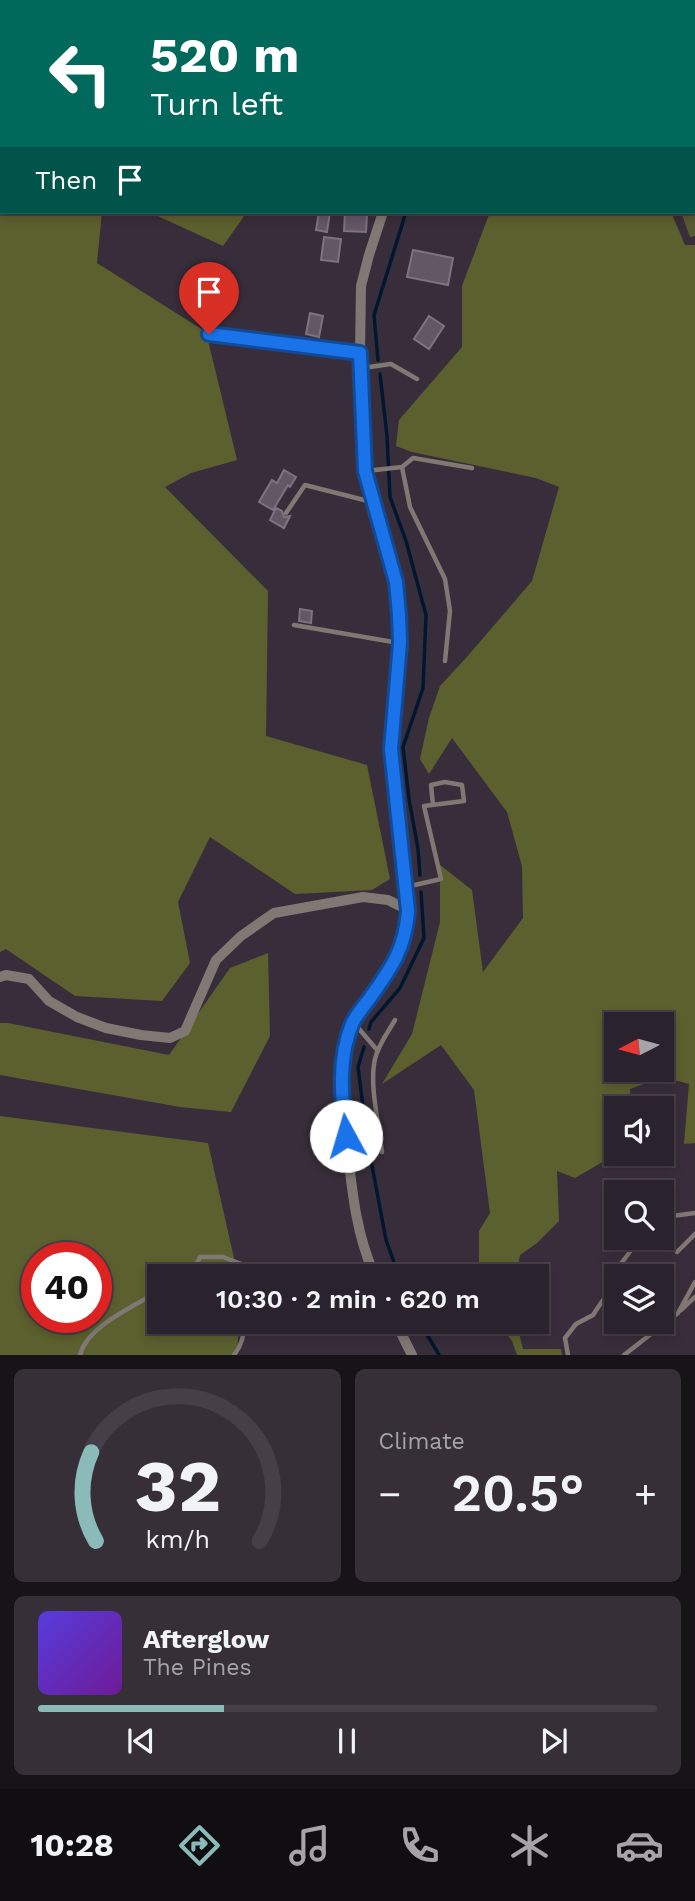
<!DOCTYPE html>
<meta charset="utf-8">
<style>
:root{--surface:#2a222c;--page:#362f38;--text:#f1f3f6;--muted:#a5a4a9;--line:#463f48;--accent:#8bbbb9}
body{margin:0;font-family:"Work Sans",sans-serif;background:var(--page);color:var(--text);height:100vh;display:flex;flex-direction:column;font-size:26px;white-space:nowrap}
*{box-sizing:border-box;margin:0}
p{font-size:23px;color:var(--muted)}
.icon{flex:none;width:38px;height:38px;fill:none;stroke:currentColor;stroke-width:2;stroke-linecap:round;stroke-linejoin:round}
.map{position:relative;height:1355px;overflow:hidden}
.details{display:flex;flex-direction:column;gap:14px;padding:14px;background:#171318;flex:1}
.details>*{flex:none}
.guide{position:absolute;left:0px;top:0px;width:696px;height:214px;box-shadow:0 4px 10px #0003,0 0 0 2px var(--line);background:#00695c;color:#fff;overflow:hidden}
.needle{width:46px;rotate:264deg}
.buttons{position:absolute;left:604px;top:1012px;display:grid;gap:14px}
.buttons a{display:grid;place-items:center;width:70px;height:70px;border-radius:0px;background:var(--surface);box-shadow:0 4px 10px #0003,0 0 0 2px var(--line);font-size:35px}
.speed{position:absolute;left:21px;top:1242px;display:flex;gap:14px;font-size:35px;font-weight:700;text-align:center}
.speed>*{display:grid;place-content:center;width:91px;height:91px;border-radius:50%;background:var(--surface);box-shadow:0 4px 10px #0003,0 0 0 2px var(--line);line-height:1}
.speed .limit{border:10px solid #d22;background:#fff;color:#111}
.pin{position:absolute;display:grid;place-items:center;width:60px;height:60px;color:#fff;margin:-72px -30px;border-radius:50% 50% 50% 0;rotate:-45deg;box-shadow:0 0 7px #0007}
.pin .icon{rotate:45deg}
.me{position:absolute;width:77px;margin:-38px;rotate:354deg;stroke-linejoin:round;filter:drop-shadow(0 0 5px #0008)}
.turn{display:flex;align-items:center;gap:24px;height:147px;padding:0 35px;font-size:32px}
.turn .icon{width:91px;height:91px;stroke-width:2.5}
.turn b{display:block;font-size:49px;line-height:60px}
.then{display:flex;align-items:center;height:66px;padding:0 35px;background:#0003;gap:14px;font-size:26px}
.big{font-size:52px;font-weight:600;line-height:1.1}
.details .card{flex:1;display:flex;flex-direction:column;justify-content:center;gap:10px;min-width:0;padding:0 24px;border-radius:10px;background:var(--page)}
.details .dial{align-items:center;gap:0}
.dial svg{height:182px;overflow:visible;fill:none;stroke:var(--line);stroke-width:7;stroke-linecap:round;text-anchor:middle}
.dial text{fill:var(--text);stroke:none}
.song{display:flex;align-items:center;gap:21px}
.cover{width:84px;height:84px;border-radius:10px;background:linear-gradient(135deg,hsl(250 70% 55%),hsl(280 70% 35%))}
.played{height:7px;border-radius:4px;background:linear-gradient(90deg,var(--accent) 30%,var(--line) 30%)}
.keys{display:flex;justify-content:space-around;direction:ltr}
.heat{display:flex;justify-content:space-between;align-items:center;font-size:38px;direction:ltr}
.details .tiles{flex:1;display:grid;gap:14px;grid-template-columns:1fr 1fr}
.card:last-child{grid-column:span 2}
.trip{position:absolute;left:147px;top:1264px;width:402px;height:70px;border-radius:0px;background:var(--surface);box-shadow:0 4px 10px #0003,0 0 0 2px var(--line);font-weight:600;line-height:70px;text-align:center}
.tab-bar{display:flex;height:112px;justify-content:space-around;align-items:center;background:#110e12;color:var(--muted)}
.tab-bar .icon{width:49px;height:49px}
.tab-bar .active{color:var(--accent)}
.tab-bar b{font-size:32px;color:var(--text)}
.map>svg:first-child{display:block}
.green{fill:#575b32}
.forest{fill:#5c602e;fill-rule:evenodd}
.lines{fill:none;stroke-linecap:round;stroke-linejoin:round}
.stream{stroke:#00172f;stroke-width:3.5}
.building{fill:#635766;stroke:#7e7281;stroke-width:2}
.service{stroke:#807973;stroke-width:4.5}
.minor{stroke:#807973;stroke-width:9}
.tertiary{stroke:#807973;stroke-width:10}
.route-casing{stroke:#114b97;stroke-width:18}
.route{stroke:#1a73e8;stroke-width:12}
</style>
<div class="map">
<svg width="695" height="1355" viewBox="0 0 695 1355">
<rect width="100%" height="100%" fill="#382e3b"/>
<path class="green" d="M690,0H695V236L690,237L681,212H695V2H690Z"/>
<path class="forest" d="M0,0H96L95,2H2V212H102L97,263L206,332L237,460L191,473L165,487L268,591L266,736L367,765L390,879L372,890L295,894L210,837L178,902L190,963L162,1001L75,996L6,949L0,952Z
M149,212H247L223,246Z
M490,212H671L685,245H695V1143L684,1144L689,1084L663,1077L630,1089L631,1108H616V1153H618L575,1178L557,1171L559,1221L537,1243L520,1255L516,1276H482L479,1264V1231L490,1213L474,1090L441,1045L382,1084L412,1034L440,922V865L472,890L483,972L523,918L522,866L507,812L452,738L429,774L420,759L429,718L440,686L466,658L532,581L559,487L536,478L412,452L396,446L399,420L462,347V286ZM616,1024H662V1069H616Z
M268,953L270,1036L231,1112L180,1107L0,1075V1023H8L169,1055L230,968Z
M0,1116L208,1143L238,1276H159V1321H239L237,1355H0ZM37,1258H96V1318H37Z
M496,1321H516L523,1349H561L562,1355H517L512,1341Z"/>
<g class="lines">
<path class="stream" d="M514,2L515,0
M378,360L374,315L406,212
M380,374L387,436L390,497L406,541L426,615L423,688L403,747L409,799L418,849L420,875
M369,1029L371,1022L400,988L424,938L421,892
M364,1047L358,1067L367,1139L386,1240L399,1276
M419,1321L439,1355"/>
</g>
<path class="building" d="M319,212H330L327,232L316,230Z
M345,212H356V215H367L366,232L344,231Z
M324,237L341,239L338,262L321,260Z
M413,250L453,258L448,285L407,277Z
M310,313L323,316L319,337L306,334Z
M429,316L444,326L429,349L414,339Z
M284,470L296,477L290,487L288,485L273,510L259,502L272,480L277,483Z
M276,508L282,511L284,517L290,516L284,528L270,520Z
M300,609L312,611L311,623L299,621Z"/>
<g class="lines">
<path class="service" d="M694,2L695,0
M695,99V100
M209,334L359,353
M362,368L391,364L417,379
M366,471L402,467
M286,513L305,485L372,502
M294,625L399,643
M445,661L450,611L445,579L410,507L402,467L413,458L472,468
M406,887L441,879L424,806L464,801L462,785L445,782L431,785L433,805
M353,1022L378,1051
M382,1152C379,1124 369,1085 375,1059C378,1045 388,1032 395,1020
M662,1216H672L695,1213
M677,1252L695,1234
M191,1276L200,1257H223L273,1276
M681,1310L695,1297
M80,1355C87,1326 135,1306 159,1291
M234,1355C242,1345 244,1334 245,1321
M568,1355L565,1338L576,1324L593,1315L609,1291L620,1265L632,1249L636,1237
M624,1355L678,1313L695,1282"/>
<path class="minor" d="M572,2L573,0"/>
<path class="tertiary" d="M494,2L495,0
M0,977L6,975L29,979L49,1001L77,1017L106,1028L141,1035L170,1038L185,1031L216,960L241,936L274,913L363,897L388,900L408,910
M375,1276C356,1235 352,1190 347,1145C343,1105 336,1062 352,1024C356,1014 364,1005 370,997C392,966 405,950 408,910L391,749L400,643L399,615L396,582L365,471L360,353L361,286L369,255L383,212
M395,1321L412,1355"/>
</g>
<g class="lines">
<defs>
<path id="route" d="M209,334L360,353L365,471L396,582L399,615L400,643L391,749L408,911C405,949 392,967 370,998C364,1006 356,1015 352,1024C337,1061 342,1099 346,1136"/>
</defs>
<use href="#route" class="route-casing"/>
<use href="#route" class="route"/>
</g>
</svg>
<div class="buttons">
<a><svg class="needle" viewBox="-14 -14 28 28"><path d="M0-13l5 13h-10z" fill="#e53935"/><path d="M0 13l5-13h-10z" fill="#a5a4a9"/></svg></a>
<a><svg class="icon" aria-label="sound" viewBox="0 0 24 24"><path d="M4 9h4l5-4v14l-5-4H4zM17 9q2 3 0 6"/></svg></a>
<a><svg class="icon" aria-label="search" viewBox="0 0 24 24"><circle cx="10" cy="10" r="6"/><path d="M15 15l6 6"/></svg></a>
<a><svg class="icon" aria-label="layers" viewBox="0 0 24 24"><path d="M12 4l9 5-9 5-9-5zM3 14l9 5 9-5"/></svg></a>
</div>
<div class="speed"><div class="limit">40</div></div>
<div class="pin" style="left:209px;top:334px;background:#d93025"><svg class="icon" aria-label="arrive" viewBox="0 0 24 24"><path d="M6 21V4h12l-3 4 3 4H6"/></svg></div>
<svg class="me" style="left:346px;top:1136px" viewBox="-20 -20 40 40"><circle r="19" fill="#fff"/><path d="M0-13L10 11 0 6-10 11z" fill="#1a73e8"/></svg>
<div class="trip">10:30 · 2 min · 620 m</div>
<div class="guide">
<div class="turn"><svg class="icon" aria-label="left" viewBox="0 0 24 24"><path d="M17 20v-9H6M10 6l-5 5 5 5"/></svg><div><b>520 m</b>Turn left</div></div>
<div class="then">Then<svg class="icon" aria-label="arrive" viewBox="0 0 24 24"><path d="M6 21V4h12l-3 4 3 4H6"/></svg></div>
</div>
</div>
<section class="details">
<div class="tiles">
<div class="card dial"><svg viewBox="0 0 100 80">
<path d="M14 69A42 42 0 1 1 86 69"/>
<path d="M14 69A42 42 0 0 1 12 30" stroke="#8bbbb9"/>
<text x="50" y="56" font-size="32" font-weight="700">32</text>
<text x="50" y="72" font-size="11">km/h</text>
</svg></div>
<div class="card"><p>Climate</p>
<div class="heat"><a>−</a><b class="big">20.5°</b><a>+</a></div>
</div>
<div class="card">
<div class="song"><i class="cover"></i><div><b>Afterglow</b><p>The Pines</p></div></div>
<div class="played"></div>
<div class="keys"><svg class="icon" aria-label="previous" viewBox="0 0 24 24"><path d="M18 5L8 12l10 7zM5 5v14"/></svg><svg class="icon" aria-label="pause" viewBox="0 0 24 24"><path d="M8 5v14M16 5v14"/></svg><svg class="icon" aria-label="next" viewBox="0 0 24 24"><path d="M6 5l10 7-10 7zM19 5v14"/></svg></div>
</div>
</div>
</section>
<nav class="tab-bar">
<b>10:28</b>
<svg class="icon active" aria-label="directions" viewBox="0 0 24 24"><path d="M12 3l9 9-9 9-9-9zM9 14v-3h6M13 9l2 2-2 2"/></svg>
<svg class="icon" aria-label="music" viewBox="0 0 24 24"><path d="M9 18V5l10-2v13"/><circle cx="6" cy="18" r="3"/><circle cx="16" cy="16" r="3"/></svg>
<svg class="icon" aria-label="phone" viewBox="0 0 24 24"><path d="M5 4h4l2 5-3 2q2 4 5 5l2-3 5 2v4C11 20 4 13 5 4z"/></svg>
<svg class="icon" aria-label="climate" viewBox="0 0 24 24"><path d="M12 3v18M4 7l16 10M4 17L20 7"/></svg>
<svg class="icon" aria-label="car" viewBox="0 0 24 24"><path d="M5 17H2v-5l4-1 3-4h7l3 4 3 1v5h-3M9 17h6M6 11h13"/><circle cx="7" cy="17" r="2"/><circle cx="17" cy="17" r="2"/></svg>
</nav>
